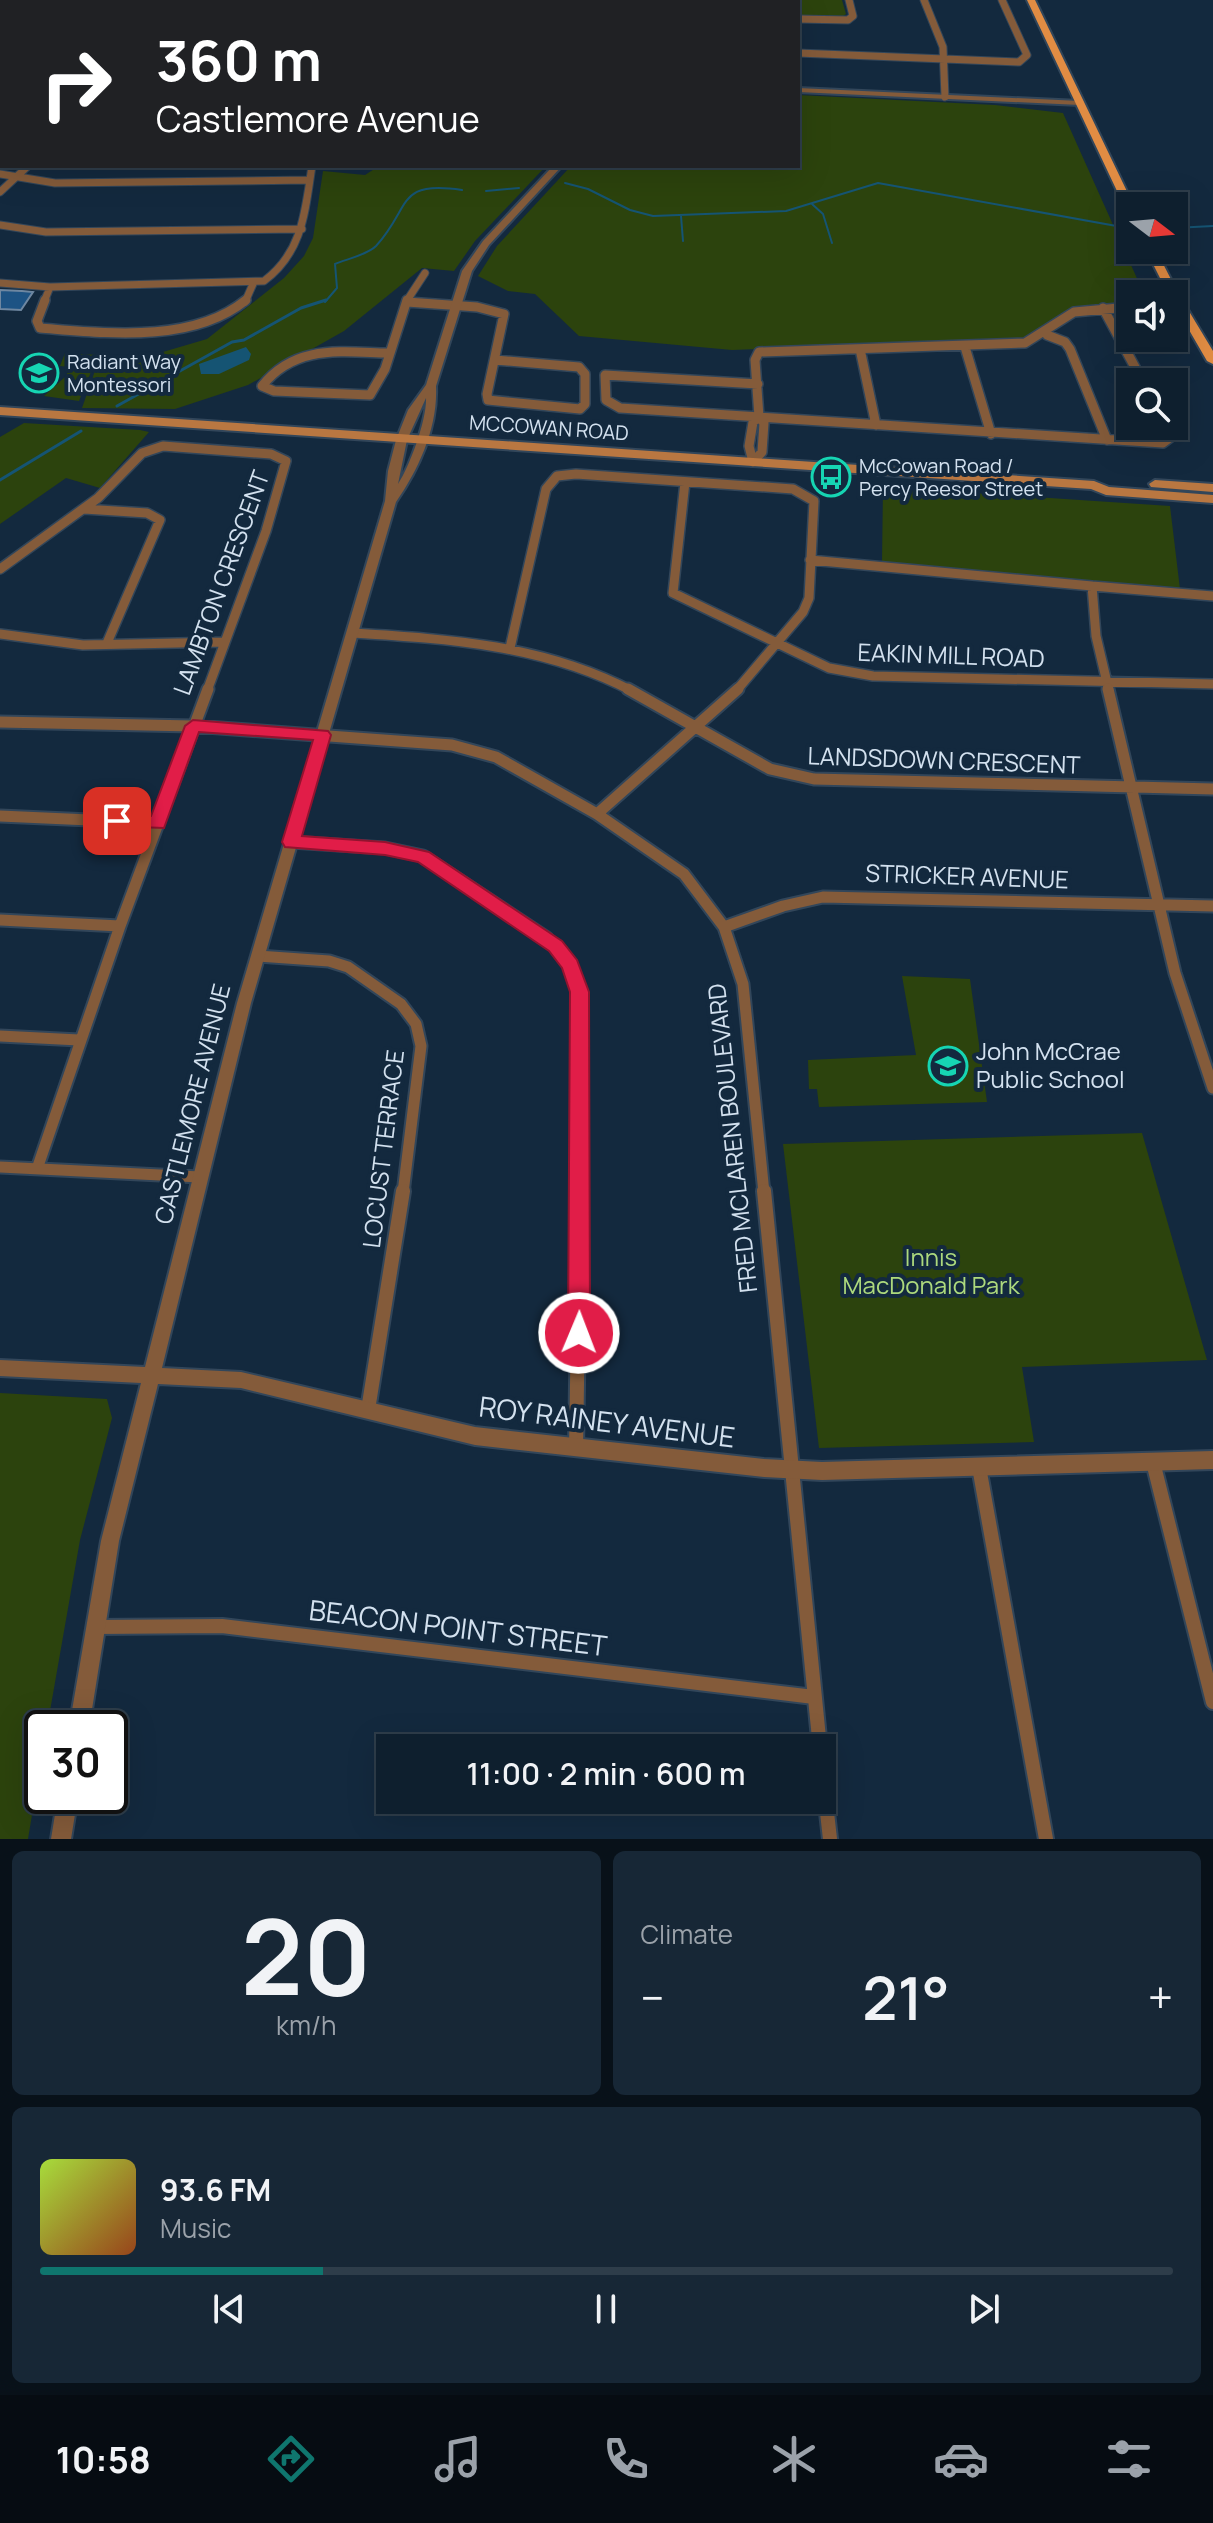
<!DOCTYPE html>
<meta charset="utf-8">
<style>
:root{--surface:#0e1f2e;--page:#172736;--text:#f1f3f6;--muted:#9ba2aa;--line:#2e3d4a;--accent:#0f766e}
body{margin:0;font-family:Manrope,sans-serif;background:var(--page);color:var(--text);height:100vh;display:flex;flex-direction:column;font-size:30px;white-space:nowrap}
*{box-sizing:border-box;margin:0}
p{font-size:26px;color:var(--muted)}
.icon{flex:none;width:44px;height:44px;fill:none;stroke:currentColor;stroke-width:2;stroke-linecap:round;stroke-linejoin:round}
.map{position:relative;height:1839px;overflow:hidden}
.panel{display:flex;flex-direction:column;gap:12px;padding:12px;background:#081119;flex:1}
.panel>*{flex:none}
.hud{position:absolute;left:0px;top:0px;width:800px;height:168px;box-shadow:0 8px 32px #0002,0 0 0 2px var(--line);background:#202124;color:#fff;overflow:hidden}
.needle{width:52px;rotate:106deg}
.controls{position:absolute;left:1116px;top:192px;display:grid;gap:16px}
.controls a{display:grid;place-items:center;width:72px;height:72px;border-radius:0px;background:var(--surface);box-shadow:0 8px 32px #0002,0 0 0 2px var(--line);font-size:40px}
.speed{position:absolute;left:24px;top:1710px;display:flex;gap:16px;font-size:40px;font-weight:700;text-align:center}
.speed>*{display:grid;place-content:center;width:104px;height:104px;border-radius:50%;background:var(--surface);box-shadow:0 8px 32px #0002,0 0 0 2px var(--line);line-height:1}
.speed .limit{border:4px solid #111;border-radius:12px;background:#fff;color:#111}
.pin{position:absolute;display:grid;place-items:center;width:68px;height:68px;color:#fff;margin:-34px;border-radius:16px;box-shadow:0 4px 12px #0006}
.me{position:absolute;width:88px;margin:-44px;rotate:1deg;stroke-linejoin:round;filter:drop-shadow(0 0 6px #0008)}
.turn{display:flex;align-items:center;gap:28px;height:168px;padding:0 24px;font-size:36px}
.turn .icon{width:104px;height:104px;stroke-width:2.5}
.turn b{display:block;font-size:56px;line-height:68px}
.big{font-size:60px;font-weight:600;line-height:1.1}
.panel .tile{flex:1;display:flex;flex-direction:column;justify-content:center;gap:12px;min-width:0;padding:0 28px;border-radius:12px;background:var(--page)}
.panel .dial{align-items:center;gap:0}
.dial b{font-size:104px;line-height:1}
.song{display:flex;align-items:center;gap:24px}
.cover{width:96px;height:96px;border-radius:12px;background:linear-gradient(135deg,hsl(80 70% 55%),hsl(20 70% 35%))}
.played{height:8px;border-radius:4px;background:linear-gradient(90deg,var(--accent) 25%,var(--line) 25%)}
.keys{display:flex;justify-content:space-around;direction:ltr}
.heat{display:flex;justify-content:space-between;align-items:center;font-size:44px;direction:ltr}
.panel .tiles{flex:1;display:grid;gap:12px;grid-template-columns:1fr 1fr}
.tile:last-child{grid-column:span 2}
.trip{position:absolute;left:376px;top:1734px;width:460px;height:80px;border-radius:0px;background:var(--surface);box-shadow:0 8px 32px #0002,0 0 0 2px var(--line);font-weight:600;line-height:80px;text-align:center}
.tabs{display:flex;height:128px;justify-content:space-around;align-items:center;background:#060c12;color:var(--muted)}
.tabs .icon{width:56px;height:56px}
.tabs .selected{color:var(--accent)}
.tabs b{font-size:36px;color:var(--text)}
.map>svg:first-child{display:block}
.green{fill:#2c430d}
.water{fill:#155473}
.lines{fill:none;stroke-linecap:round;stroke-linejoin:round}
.stream-far1{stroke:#155473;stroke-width:2}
.stream{stroke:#155473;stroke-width:3}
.building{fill:#1d5384;stroke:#6e87a1;stroke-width:2}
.minor-far3-casing{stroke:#32465a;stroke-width:9}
.minor-far2-casing{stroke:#32465a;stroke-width:12}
.minor-far1-casing{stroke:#32465a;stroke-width:15}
.minor-casing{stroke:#32465a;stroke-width:18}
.tertiary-casing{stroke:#32465a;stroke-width:4}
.secondary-casing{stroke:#32465a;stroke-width:4}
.primary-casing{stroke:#32465a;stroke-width:4}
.minor-far3{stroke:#845b3a;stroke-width:7}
.minor-far2{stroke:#845b3a;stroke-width:9}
.minor-far1{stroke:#845b3a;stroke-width:11}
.minor{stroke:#845b3a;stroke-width:14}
.tertiary{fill:#845b3a;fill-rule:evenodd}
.secondary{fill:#b97741;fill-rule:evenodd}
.primary{fill:#e18c43;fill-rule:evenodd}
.route{fill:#e11d48;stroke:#92132f;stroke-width:2}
.labels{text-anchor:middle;stroke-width:8;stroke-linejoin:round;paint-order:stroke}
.far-poi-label{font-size:20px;fill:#d3e1ef;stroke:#13293e;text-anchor:start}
.far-street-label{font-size:20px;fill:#d3e1ef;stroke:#13293e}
.street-label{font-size:24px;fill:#d3e1ef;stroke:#13293e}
.poi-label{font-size:24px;fill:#d3e1ef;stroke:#13293e;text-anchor:start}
.park-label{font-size:24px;fill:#add97d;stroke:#13293e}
.near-street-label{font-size:28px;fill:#d3e1ef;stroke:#13293e}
</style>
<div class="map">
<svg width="1213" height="1839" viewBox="0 0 1213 1839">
<rect width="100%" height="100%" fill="#13293e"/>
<path class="green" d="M746,0H842L846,14L842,17H798V2Z
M798,95L995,105L1063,113L1144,294H1130V304L1071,309L1030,338L732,350L579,336L535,294L508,291L478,276L497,246L571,166H798Z
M379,166H546L475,241L454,271L422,268L344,331L248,385L175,409L82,408L99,359L156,354L207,339L284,278L304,256L313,238L323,171L365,175Z
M65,353L98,355L79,401L44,396L66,376L70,367L60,366Z
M24,423L140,430L149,432L100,488L66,478L0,524V437Z
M883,487L1170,506L1180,589L882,562Z
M902,976L970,979L987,1102L819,1107L817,1089H809L808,1060L916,1055Z
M1142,1133L1207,1360L1022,1367L1034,1442L819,1448L783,1144Z
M0,1393L107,1399L112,1418L80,1540L47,1728H42V1755L28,1839H0Z"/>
<path class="water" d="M246,347L251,354L249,360L219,374H201L199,364Z"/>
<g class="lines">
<path class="stream-far1" d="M565,183L588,189L630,210L653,216L786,211L878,183L1122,227
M486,191L519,188
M812,204L823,214L832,243
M681,216L683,241
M1174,228L1213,226
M325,302L337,288L335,264C347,259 367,255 376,246C412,207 395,180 462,190"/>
<path class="stream" d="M117,406L232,342L244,340L301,308L326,300
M0,480L81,431"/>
</g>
<path class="building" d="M0,290L22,291L33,292L21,310L0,309Z"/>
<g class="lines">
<defs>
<path id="minor-far3" d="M924,0L943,47L945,97
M699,2L739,1
M798,19L848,20L853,16L849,0
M798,53L1019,62L1027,55L1002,0
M0,174L55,183L309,180
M0,192L28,166
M0,225L46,232L302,229
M0,283L50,287L264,281C303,252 305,211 312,166
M44,302L50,287
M245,302L253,284
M406,302L425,273
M407,302H410"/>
<path id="minor-far2" d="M45,300L37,321L40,328C105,333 192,344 246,300
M407,302L477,307L504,314L487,394L488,400L580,409L585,404V374L579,367L495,360
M1103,308L1143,382
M1174,315L1189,322
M1047,335L1065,342L1070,349L1107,440
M965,347L991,434
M860,349L876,425
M388,353C341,352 295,344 262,386L274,391L370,395L385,369L407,300
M758,384L605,375L606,400L620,408L1163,443L1171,437L1166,426
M753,462L762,452L764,423L759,417L755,360L759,352L1025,343L1074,312L1130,307
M753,462L749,446L753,422L759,417
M685,482L673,593L829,668L873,676L1213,684
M84,509L147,513L160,520L107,643
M810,560L1092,586L1096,636L1109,691
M0,569L98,498L142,453L163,446L271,454L286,461L266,531L207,691
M1092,586L1213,596
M353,633C450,639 544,645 632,691
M0,634L83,645L225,642
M510,648L546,489L557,476L576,474L793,489L814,501L809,598L803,612L736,691"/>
<path id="minor-far1" d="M628,689L770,769L814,779L1213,789
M1108,689L1175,973L1213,1088
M0,722L193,726L452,745L496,757L597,814L684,874L724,927L743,984L764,1193
M597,814L738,689
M0,816L157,823
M291,842L385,848L423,856L547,938L570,965L580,992V1193
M0,920L120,926
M724,927L783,906L823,897L1213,906
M258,956L329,961L348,967L401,1004L416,1024L421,1046L403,1193
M0,1036L79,1040
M0,1167L200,1177
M37,1169L120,926L208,689"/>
<path id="minor" d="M764,1191L820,1748
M368,1410L403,1191
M576,1449L580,1191
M1153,1462L1213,1702
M979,1467L1046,1839
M95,1627L222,1626L814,1697
M822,1768L830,1839"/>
<path id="tertiary" d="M90,0H98L89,2Z
M101,0H109L100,2Z
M577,0H585V2H577Z
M798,88L1080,101L1084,103L1080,105L798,92Z
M0,90H2V95H0Z
M2,125V132L0,133V126Z
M2,139V146L0,147V140Z
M553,166H562L489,245L472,271L436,386C438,427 419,469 396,502L251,1003L162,1368L241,1372L475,1427L764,1459L822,1462L1213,1451V1469L822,1480L764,1477L475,1445L241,1388L158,1384L119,1541L89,1728H69L101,1541L141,1383L0,1376V1360L145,1367L237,1003L385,501L388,471L396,440L408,410L426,385L462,271L483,241ZM426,398C427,419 410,466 398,484L407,440Z
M58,1796H78L71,1839H51Z"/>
<path id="secondary" d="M0,407L1094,481L1109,487L1213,495V503L1106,495L1091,489L0,415Z
M1155,480L1213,484V492L1151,487L1149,484Z"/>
<path id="primary" d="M1027,0H1035L1134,206H1130V211L1125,208Z
M1146,250H1156L1178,293L1213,351V364L1207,361L1174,304V294H1168Z"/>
</defs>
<use href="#minor-far3" class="minor-far3-casing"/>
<use href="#minor-far2" class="minor-far2-casing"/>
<use href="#minor-far1" class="minor-far1-casing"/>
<use href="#minor" class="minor-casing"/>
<use href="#tertiary" class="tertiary-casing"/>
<use href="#secondary" class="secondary-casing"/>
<use href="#primary" class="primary-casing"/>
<use href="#minor-far3" class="minor-far3"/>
<use href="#minor-far2" class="minor-far2"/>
<use href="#minor-far1" class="minor-far1"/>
<use href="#minor" class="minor"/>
<use href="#tertiary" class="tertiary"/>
<use href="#secondary" class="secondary"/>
<use href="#primary" class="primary"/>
</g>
<path class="route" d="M193,720L328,731L331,735L302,836L385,842L429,852L562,941L577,960L589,992L590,1333L586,1340L579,1343L571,1340L568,1333L570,992L562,968L549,951L418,862L385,855L285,847L282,842L313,740L199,732L164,828L111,826L109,821L117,815L151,816L185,726Z"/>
<defs>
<symbol id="school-ring" viewBox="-11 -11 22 22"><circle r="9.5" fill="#13293e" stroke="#16d5b3" stroke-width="1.5"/><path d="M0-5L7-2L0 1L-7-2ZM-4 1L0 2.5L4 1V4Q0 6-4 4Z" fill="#16d5b3"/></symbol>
<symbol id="bus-ring" viewBox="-11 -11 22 22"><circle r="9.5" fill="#13293e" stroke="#16d5b3" stroke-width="1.5"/><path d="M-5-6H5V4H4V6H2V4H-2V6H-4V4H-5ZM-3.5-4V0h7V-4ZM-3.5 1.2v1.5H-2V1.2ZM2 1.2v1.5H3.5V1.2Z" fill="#16d5b3"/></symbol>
</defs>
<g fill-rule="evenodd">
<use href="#school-ring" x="17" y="351" width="44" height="44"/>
<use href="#bus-ring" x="809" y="455" width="44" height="44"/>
<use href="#school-ring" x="926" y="1044" width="44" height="44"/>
</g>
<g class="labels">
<g class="far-poi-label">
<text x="67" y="369">Radiant Way<tspan x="67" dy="23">Montessori</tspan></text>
<text x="859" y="473">McCowan Road /<tspan x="859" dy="23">Percy Reesor Street</tspan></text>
</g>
<g class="far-street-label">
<text transform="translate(549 428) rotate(4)" y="7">MCCOWAN ROAD</text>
</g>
<g class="street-label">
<text transform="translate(222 583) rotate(-70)" y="8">LAMBTON CRESCENT</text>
<text transform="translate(951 656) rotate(2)" y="8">EAKIN MILL ROAD</text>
<text transform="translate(944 761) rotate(2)" y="8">LANDSDOWN CRESCENT</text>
<text transform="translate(967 877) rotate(2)" y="8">STRICKER AVENUE</text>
<text transform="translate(193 1104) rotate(-76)" y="8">CASTLEMORE AVENUE</text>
<text transform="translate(733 1138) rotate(-96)" y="8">FRED MCLAREN BOULEVARD</text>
<text transform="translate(384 1149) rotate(-83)" y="8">LOCUST TERRACE</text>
</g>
<g class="poi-label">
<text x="976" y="1060">John McCrae<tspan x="976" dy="28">Public School</tspan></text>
</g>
<g class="park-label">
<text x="931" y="1266">Innis<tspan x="931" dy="28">MacDonald Park</tspan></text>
</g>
<g class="near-street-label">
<text transform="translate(607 1422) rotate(7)" y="10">ROY RAINEY AVENUE</text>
<text transform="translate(458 1628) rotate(7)" y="10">BEACON POINT STREET</text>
</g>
</g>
</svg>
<div class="controls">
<a><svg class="needle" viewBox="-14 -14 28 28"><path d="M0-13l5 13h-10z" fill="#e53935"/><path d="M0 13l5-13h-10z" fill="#9ba2aa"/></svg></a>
<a><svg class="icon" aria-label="sound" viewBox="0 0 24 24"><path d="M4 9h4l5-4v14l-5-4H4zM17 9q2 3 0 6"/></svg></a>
<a><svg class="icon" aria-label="search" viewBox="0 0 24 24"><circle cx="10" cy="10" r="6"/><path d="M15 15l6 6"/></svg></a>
</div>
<div class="speed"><div class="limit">30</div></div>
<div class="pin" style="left:117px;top:821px;background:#d93025"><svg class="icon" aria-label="arrive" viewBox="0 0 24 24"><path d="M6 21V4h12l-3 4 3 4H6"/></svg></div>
<svg class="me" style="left:579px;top:1333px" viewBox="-20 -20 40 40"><circle r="17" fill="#e11d48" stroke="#fff" stroke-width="3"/><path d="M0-11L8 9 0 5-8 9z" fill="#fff"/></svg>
<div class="trip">11:00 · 2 min · 600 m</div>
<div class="hud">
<div class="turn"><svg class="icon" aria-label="right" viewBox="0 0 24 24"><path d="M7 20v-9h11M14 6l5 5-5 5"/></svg><div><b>360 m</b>Castlemore Avenue</div></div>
</div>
</div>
<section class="panel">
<div class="tiles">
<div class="tile dial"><b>20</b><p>km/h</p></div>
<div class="tile"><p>Climate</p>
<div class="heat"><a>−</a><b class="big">21°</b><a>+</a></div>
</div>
<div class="tile">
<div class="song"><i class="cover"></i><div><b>93.6 FM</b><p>Music</p></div></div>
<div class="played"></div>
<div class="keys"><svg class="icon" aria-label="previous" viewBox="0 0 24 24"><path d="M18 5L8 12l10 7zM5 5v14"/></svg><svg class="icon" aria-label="pause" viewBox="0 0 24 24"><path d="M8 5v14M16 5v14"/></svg><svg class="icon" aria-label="next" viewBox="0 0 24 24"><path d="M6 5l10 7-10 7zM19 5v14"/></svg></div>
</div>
</div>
</section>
<nav class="tabs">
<b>10:58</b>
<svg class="icon selected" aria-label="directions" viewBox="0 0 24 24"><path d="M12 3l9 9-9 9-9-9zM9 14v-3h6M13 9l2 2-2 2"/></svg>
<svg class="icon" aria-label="music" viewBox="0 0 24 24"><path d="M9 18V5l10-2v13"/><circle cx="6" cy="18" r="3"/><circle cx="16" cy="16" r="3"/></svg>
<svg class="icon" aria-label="phone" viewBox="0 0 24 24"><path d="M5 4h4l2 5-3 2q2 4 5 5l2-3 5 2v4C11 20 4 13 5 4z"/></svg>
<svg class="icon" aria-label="climate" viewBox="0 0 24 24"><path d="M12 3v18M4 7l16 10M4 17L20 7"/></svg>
<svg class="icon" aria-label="car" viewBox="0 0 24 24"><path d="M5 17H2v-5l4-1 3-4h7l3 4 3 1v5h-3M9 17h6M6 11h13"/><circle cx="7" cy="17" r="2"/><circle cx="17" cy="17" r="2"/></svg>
<svg class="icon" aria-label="filters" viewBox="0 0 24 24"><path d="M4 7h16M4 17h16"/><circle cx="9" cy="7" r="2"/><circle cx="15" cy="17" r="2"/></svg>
</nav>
